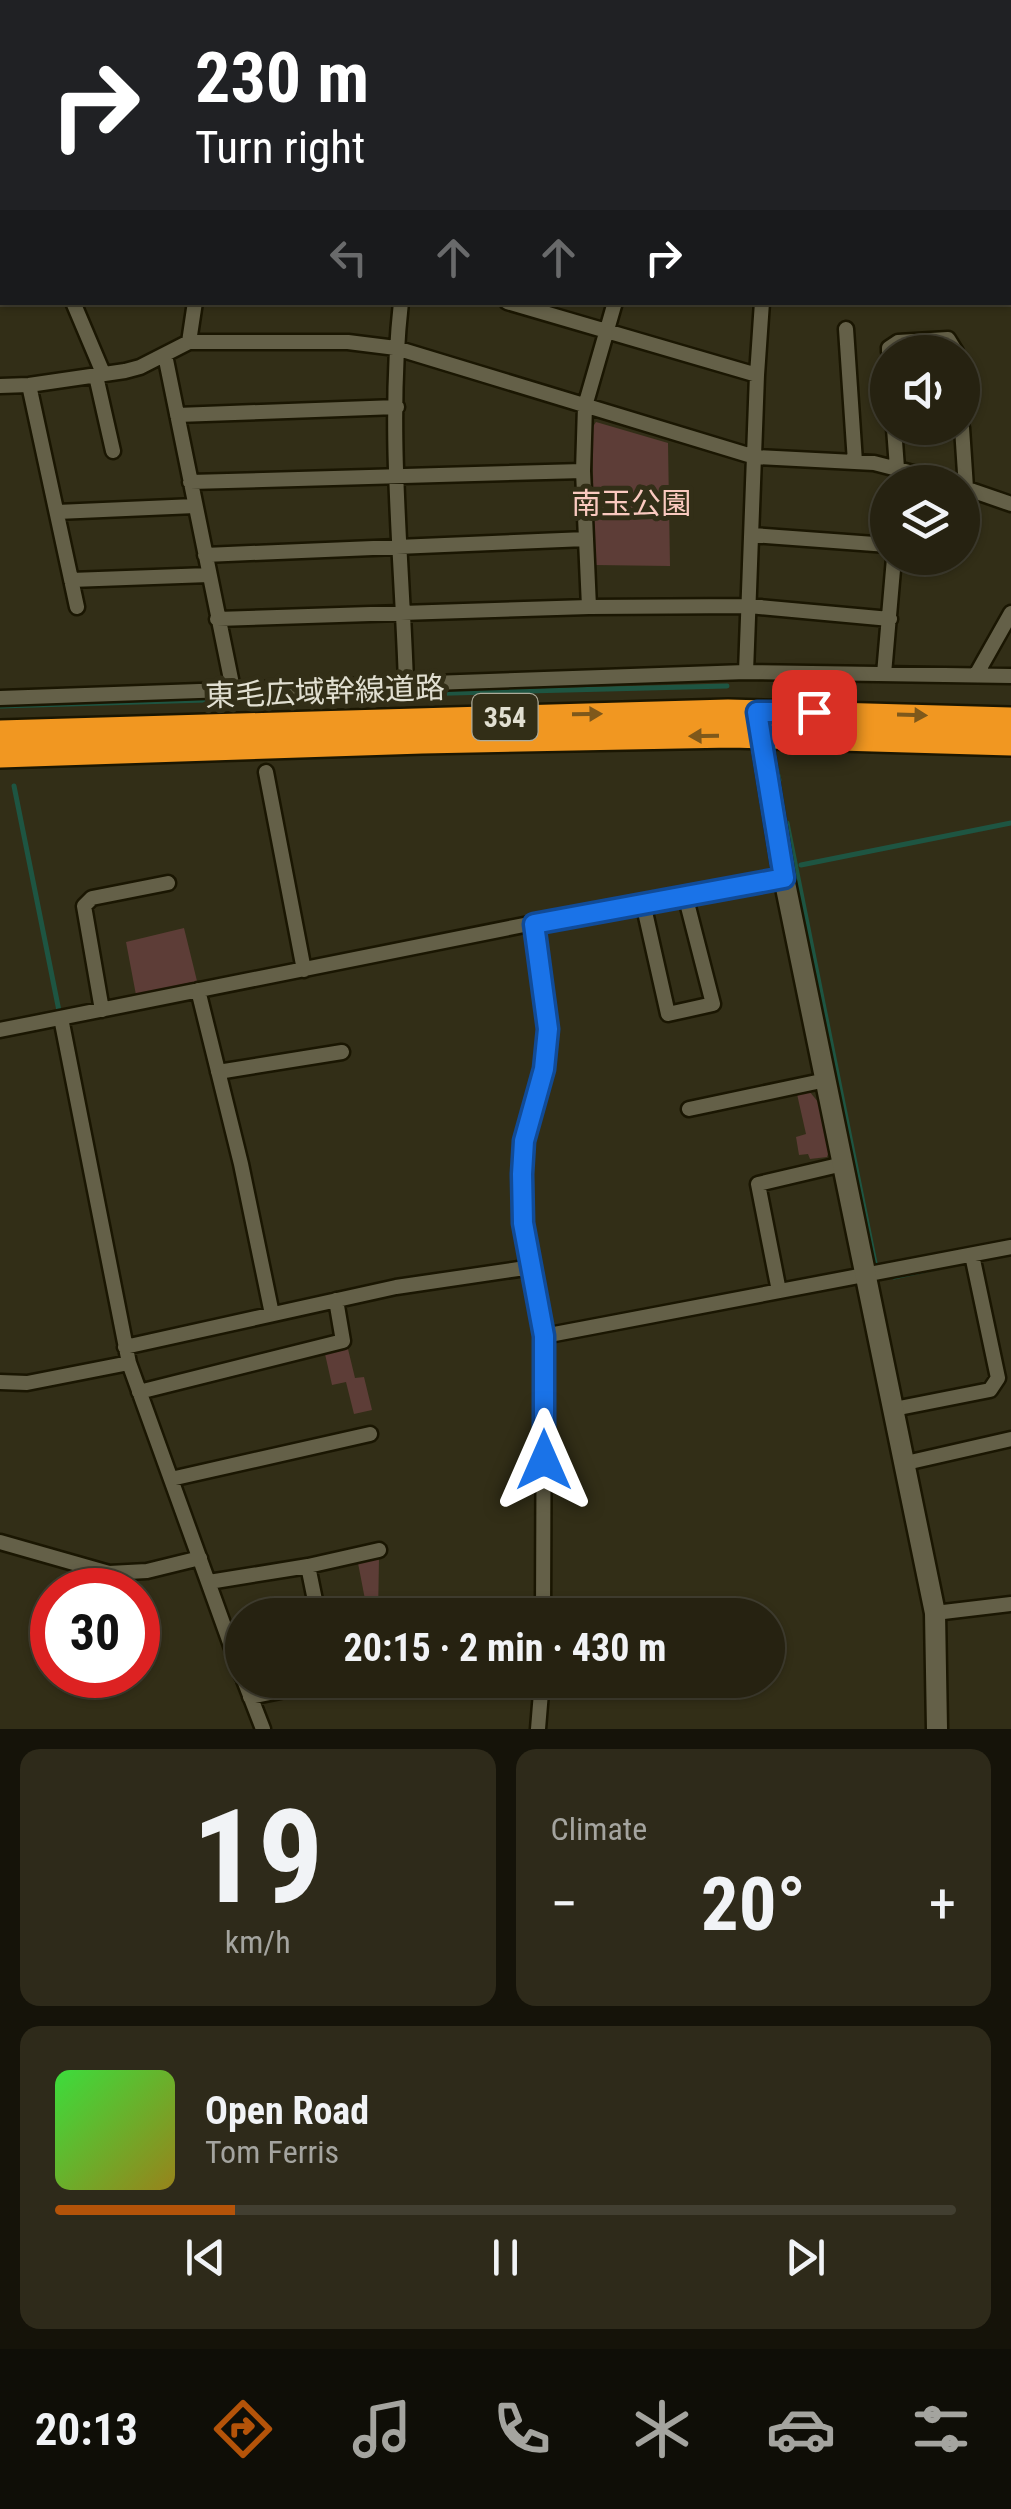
<!DOCTYPE html>
<meta charset="utf-8">
<style>
:root{--surface:#262211;--page:#2e2a1a;--text:#f1f3f6;--muted:#a4a49f;--line:#423f31;--accent:#b45309}
body{margin:0;font-family:"Roboto Condensed","Noto Sans JP",sans-serif;background:var(--page);color:var(--text);height:100vh;display:flex;flex-direction:column;font-size:38px;white-space:nowrap}
*{box-sizing:border-box;margin:0}
p{font-size:32px;color:var(--muted)}
.icon{flex:none;width:55px;height:55px;fill:none;stroke:currentColor;stroke-width:2;stroke-linecap:round;stroke-linejoin:round}
.map{position:relative;height:1729px;overflow:hidden}
.panel{display:flex;flex-direction:column;gap:20px;padding:20px;background:#151309;flex:1}
.panel>*{flex:none}
.guide{position:absolute;left:0px;top:0px;width:1012px;height:305px;box-shadow:0 2px 8px #0004,0 0 0 2px var(--line);background:#202124;color:#fff;overflow:hidden}
.tools{position:absolute;left:870px;top:335px;display:grid;gap:20px}
.tools a{display:grid;place-items:center;width:110px;height:110px;border-radius:50%;background:var(--surface);box-shadow:0 2px 8px #0004,0 0 0 2px var(--line);font-size:50px}
.speed{position:absolute;left:30px;top:1568px;display:flex;gap:20px;font-size:50px;font-weight:700;text-align:center}
.speed>*{display:grid;place-content:center;width:130px;height:130px;border-radius:50%;background:var(--surface);box-shadow:0 2px 8px #0004,0 0 0 2px var(--line);line-height:1}
.speed .limit{border:15px solid #d22;background:#fff;color:#111}
.pin{position:absolute;display:grid;place-items:center;width:85px;height:85px;color:#fff;margin:-42px;border-radius:20px;box-shadow:0 5px 15px #0006}
.me{position:absolute;width:110px;margin:-55px;rotate:0deg;stroke-linejoin:round;filter:drop-shadow(0 0 8px #0008)}
.turn{display:flex;align-items:center;gap:35px;height:210px;padding:0 30px;font-size:45px}
.turn .icon{width:130px;height:130px;stroke-width:2.5}
.turn b{display:block;font-size:70px;line-height:85px}
.lanes{display:flex;align-items:center;height:95px;padding:0 30px;background:#0003;justify-content:center;gap:50px;direction:ltr}
.lanes .off{opacity:.35}
.big{font-size:75px;font-weight:700;line-height:1.1}
.panel .widget{flex:1;display:flex;flex-direction:column;justify-content:center;gap:15px;min-width:0;padding:0 35px;border-radius:20px;background:var(--page)}
.panel .dial{align-items:center;gap:0}
.dial b{font-size:130px;line-height:1}
.song{display:flex;align-items:center;gap:30px}
.cover{width:120px;height:120px;border-radius:15px;background:linear-gradient(135deg,hsl(120 70% 55%),hsl(50 70% 35%))}
.played{height:10px;border-radius:5px;background:linear-gradient(90deg,var(--accent) 20%,var(--line) 20%)}
.keys{display:flex;justify-content:space-around;direction:ltr}
.heat{display:flex;justify-content:space-between;align-items:center;font-size:55px;direction:ltr}
.panel .tiles{flex:1;display:grid;gap:20px;grid-template-columns:1fr 1fr}
.widget:last-child{grid-column:span 2}
.trip{position:absolute;left:225px;top:1598px;width:560px;height:100px;border-radius:50px;background:var(--surface);box-shadow:0 2px 8px #0004,0 0 0 2px var(--line);font-weight:700;line-height:100px;text-align:center}
.dock{display:flex;height:160px;justify-content:space-around;align-items:center;background:#0f0e07;color:var(--muted)}
.dock .icon{width:70px;height:70px}
.dock .selected{color:var(--accent)}
.dock b{font-size:45px;color:var(--text)}
.map>svg:first-child{display:block}
.green{fill:#5d3d37}
.forest{fill:#89594f}
.water{fill:#1e5542}
.lines{fill:none;stroke-linecap:round;stroke-linejoin:round}
.stream{stroke:#1e5542;stroke-width:5}
.street-casing{stroke:#1a1602;stroke-width:19}
.secondary-casing{stroke:#1a1602;stroke-width:25}
.highway-casing{stroke:#1a1602;stroke-width:30}
.street{stroke:#646048;stroke-width:14}
.secondary{stroke:#646048;stroke-width:20}
.highway{stroke:#f19721;stroke-width:25}
.oneway{fill:#7e581b}
.route-casing{stroke:#114b97;stroke-width:25}
.route{stroke:#1a73e8;stroke-width:18}
.labels{text-anchor:middle;stroke-width:10;stroke-linejoin:round;paint-order:stroke}
.shield{fill:#322e17;stroke:#acaa99;stroke-width:2.5}
.shield-label{font-size:28px;font-weight:bold;fill:#e1dfd1}
.park-label{font-size:30px;fill:#fac9bf;stroke:#322e17}
.street-label{font-size:30px;fill:#e1dfd1;stroke:#322e17}
</style>
<div class="map">
<svg width="1011" height="1729" viewBox="0 0 1011 1729">
<rect width="100%" height="100%" fill="#322e17"/>
<path class="green" d="M596,422L668,443L670,566L595,565L592,428Z
M184,928L197,981L136,995L126,942Z
M809,1091L819,1103L829,1151L827,1157L810,1159L808,1154L799,1155L796,1137L806,1134L797,1094Z
M348,1349L355,1378L364,1377L372,1410L354,1414L346,1382L332,1385L325,1354Z
M379,1559L378,1615H368L358,1563Z"/>
<path class="forest" d="M0,0H304L312,2H2V96Z"/>
<path class="water" d="M304,0H988L996,2H312Z"/>
<g class="lines">
<path class="stream" d="M259,698L727,686
M0,706L241,699
M776,767L779,780
M14,786L59,1011
M787,823L875,1263
M801,865L1011,823
M894,1277L940,1267"/>
<defs>
<path id="street" d="M0,160L2,163
M73,302L103,373
M401,302C387,428 402,557 406,683
M507,302L757,375
M846,329L855,462
M189,342L195,302
M889,352V348L898,342L948,339L956,352
M165,355L233,689
M96,376L113,451
M29,385L77,607
M0,386L29,385L125,371L140,367L189,342H348L396,348L755,457L874,463L948,482
M177,415L397,407
M894,428L897,468
M962,428L966,488
M190,482L583,471
M962,487L1011,504
M57,512L195,506
M752,535L888,545
M205,555L586,539
M71,580L209,575
M589,607L583,471L585,406L615,302
M217,619L589,607L749,606L890,619
M746,672L757,375L762,302
M884,674L894,558
M976,675L1011,613
M0,698L746,672L1011,676
M266,772L304,970
M643,903L668,1014L713,1004L685,895
M534,923L548,1029L544,1069L524,1141L522,1174L523,1223L544,1336L543,1615
M198,990L241,1164L272,1314
M102,1010L84,906L92,898L168,883
M61,1018L129,1363L242,1676
M0,1030L534,923L784,878
M218,1072L342,1052
M689,1109L826,1080
M779,1291L758,1184L843,1164
M544,1336L1011,1247
M125,1347L396,1287L532,1267
M0,1382L27,1383L129,1363
M139,1392L343,1341L336,1300
M894,1409L990,1390L998,1378L972,1255
M906,1463L1011,1439
M171,1479L370,1434
M0,1542L109,1573L147,1571L200,1558
M308,1566L318,1615
M209,1582L308,1566L379,1550
M935,1613L1011,1604
M244,1680L263,1729
M250,1697L335,1680
M538,1729L542,1680"/>
<path id="secondary" d="M759,724L784,878L935,1613L937,1729"/>
<path id="highway" d="M0,733L728,712L1011,720
M0,755L422,741L732,735L1011,743"/>
</defs>
<use href="#street" class="street-casing"/>
<use href="#secondary" class="secondary-casing"/>
<use href="#highway" class="highway-casing"/>
<use href="#street" class="street"/>
<use href="#secondary" class="secondary"/>
<use href="#highway" class="highway"/>
</g>
<defs><path id="oneway-solid" d="M-6-.8H1V-3.2L6.5 0L1 3.2V.8H-6Z" transform="scale(2.5)"/></defs>
<g class="oneway">
<use href="#oneway-solid" transform="translate(587 714) rotate(-1)"/>
<use href="#oneway-solid" transform="translate(912 715) rotate(2)"/>
<use href="#oneway-solid" transform="translate(704 736) rotate(179)"/>
</g>
<g class="lines">
<defs>
<path id="route" d="M544,1460V1336L523,1223L522,1174L524,1141L544,1069L548,1029L534,924L784,878L757,712H814"/>
</defs>
<use href="#route" class="route-casing"/>
<use href="#route" class="route"/>
</g>
<g class="labels">
<rect class="shield" x="472.5" y="694" width="65" height="46" rx="8"/>
<g class="shield-label">
<text x="505" y="727">354</text>
</g>
<g class="park-label">
<text x="631" y="514">南玉公園</text>
</g>
<g class="street-label">
<text transform="translate(325 692) rotate(-2)" y="10">東毛広域幹線道路</text>
</g>
</g>
</svg>
<div class="tools">
<a><svg class="icon" aria-label="sound" viewBox="0 0 24 24"><path d="M4 9h4l5-4v14l-5-4H4zM17 9q2 3 0 6"/></svg></a>
<a><svg class="icon" aria-label="layers" viewBox="0 0 24 24"><path d="M12 4l9 5-9 5-9-5zM3 14l9 5 9-5"/></svg></a>
</div>
<div class="speed"><div class="limit">30</div></div>
<div class="pin" style="left:814px;top:712px;background:#d93025"><svg class="icon" aria-label="arrive" viewBox="0 0 24 24"><path d="M6 21V4h12l-3 4 3 4H6"/></svg></div>
<svg class="me" style="left:544px;top:1460px" viewBox="-20 -20 40 40"><path d="M0-17L14 15 0 8-14 15z" fill="#1a73e8" stroke="#fff" stroke-width="4"/></svg>
<div class="trip">20:15 · 2 min · 430 m</div>
<div class="guide">
<div class="turn"><svg class="icon" aria-label="right" viewBox="0 0 24 24"><path d="M7 20v-9h11M14 6l5 5-5 5"/></svg><div><b>230 m</b>Turn right</div></div>
<div class="lanes"><svg class="icon off" aria-label="left" viewBox="0 0 24 24"><path d="M17 20v-9H6M10 6l-5 5 5 5"/></svg><svg class="icon off" aria-label="ahead" viewBox="0 0 24 24"><path d="M12 20V5M6 11l6-6 6 6"/></svg><svg class="icon off" aria-label="ahead" viewBox="0 0 24 24"><path d="M12 20V5M6 11l6-6 6 6"/></svg><svg class="icon" aria-label="right" viewBox="0 0 24 24"><path d="M7 20v-9h11M14 6l5 5-5 5"/></svg></div>
</div>
</div>
<section class="panel">
<div class="tiles">
<div class="widget dial"><b>19</b><p>km/h</p></div>
<div class="widget"><p>Climate</p>
<div class="heat"><a>−</a><b class="big">20°</b><a>+</a></div>
</div>
<div class="widget">
<div class="song"><i class="cover"></i><div><b>Open Road</b><p>Tom Ferris</p></div></div>
<div class="played"></div>
<div class="keys"><svg class="icon" aria-label="previous" viewBox="0 0 24 24"><path d="M18 5L8 12l10 7zM5 5v14"/></svg><svg class="icon" aria-label="pause" viewBox="0 0 24 24"><path d="M8 5v14M16 5v14"/></svg><svg class="icon" aria-label="next" viewBox="0 0 24 24"><path d="M6 5l10 7-10 7zM19 5v14"/></svg></div>
</div>
</div>
</section>
<nav class="dock">
<b>20:13</b>
<svg class="icon selected" aria-label="directions" viewBox="0 0 24 24"><path d="M12 3l9 9-9 9-9-9zM9 14v-3h6M13 9l2 2-2 2"/></svg>
<svg class="icon" aria-label="music" viewBox="0 0 24 24"><path d="M9 18V5l10-2v13"/><circle cx="6" cy="18" r="3"/><circle cx="16" cy="16" r="3"/></svg>
<svg class="icon" aria-label="phone" viewBox="0 0 24 24"><path d="M5 4h4l2 5-3 2q2 4 5 5l2-3 5 2v4C11 20 4 13 5 4z"/></svg>
<svg class="icon" aria-label="climate" viewBox="0 0 24 24"><path d="M12 3v18M4 7l16 10M4 17L20 7"/></svg>
<svg class="icon" aria-label="car" viewBox="0 0 24 24"><path d="M5 17H2v-5l4-1 3-4h7l3 4 3 1v5h-3M9 17h6M6 11h13"/><circle cx="7" cy="17" r="2"/><circle cx="17" cy="17" r="2"/></svg>
<svg class="icon" aria-label="filters" viewBox="0 0 24 24"><path d="M4 7h16M4 17h16"/><circle cx="9" cy="7" r="2"/><circle cx="15" cy="17" r="2"/></svg>
</nav>
